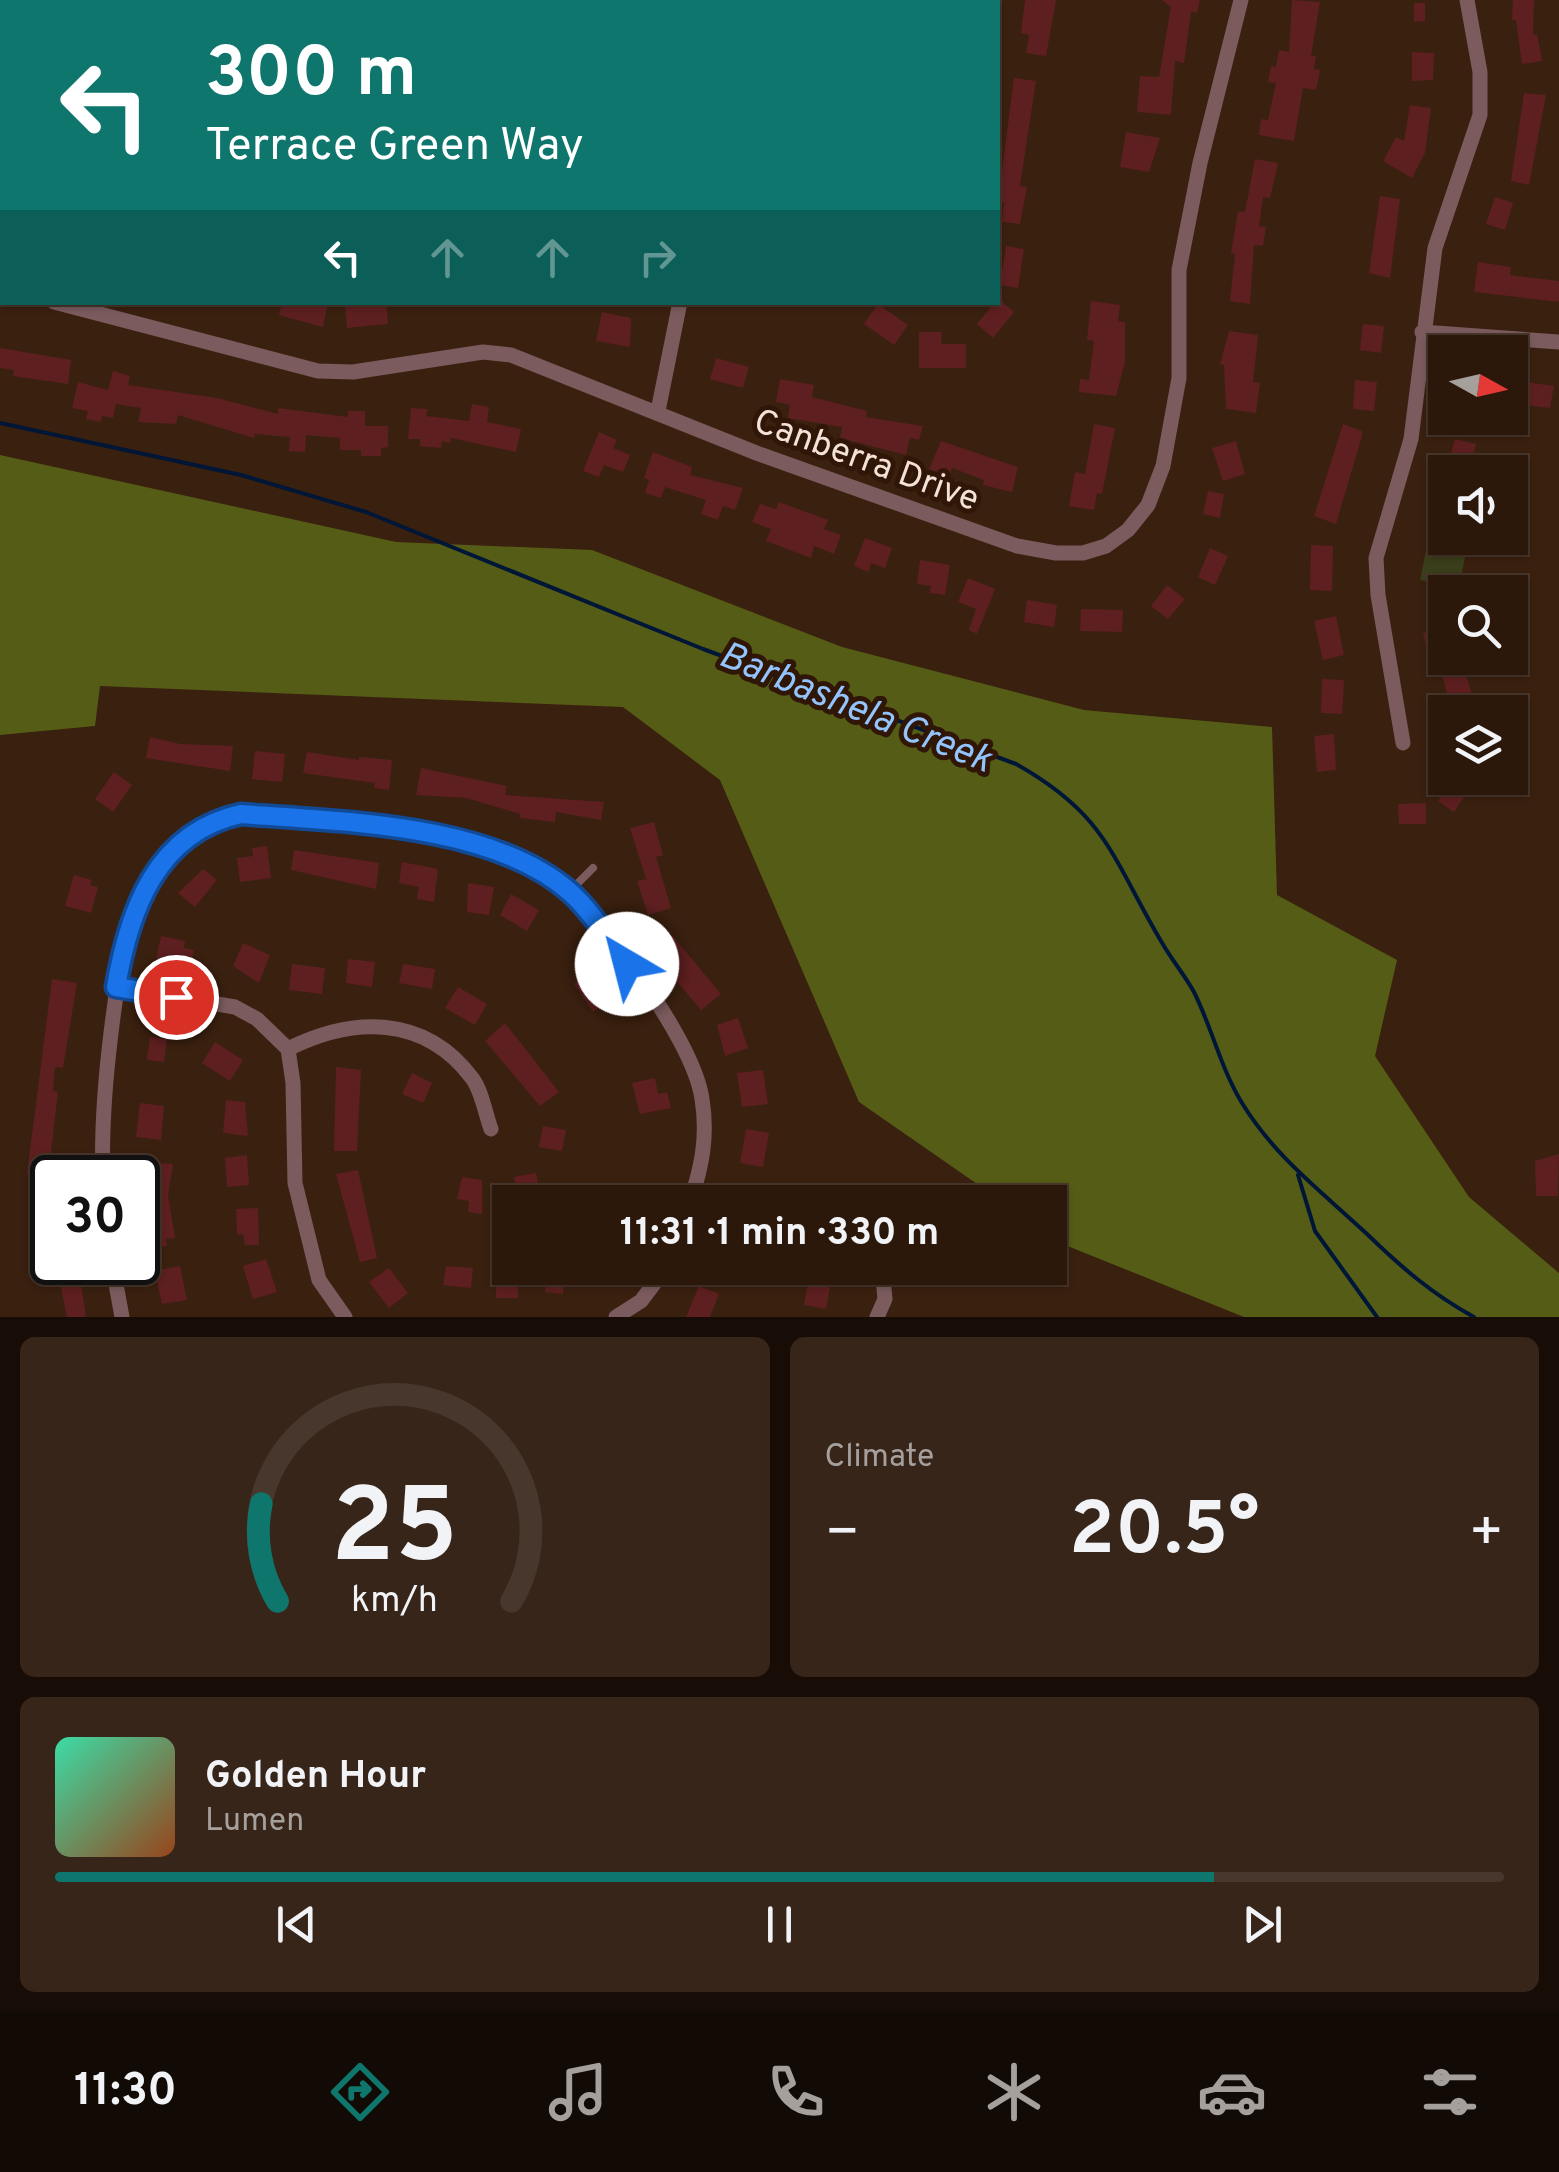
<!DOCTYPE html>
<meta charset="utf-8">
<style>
:root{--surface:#2c180b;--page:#382519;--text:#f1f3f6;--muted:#a6a09d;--line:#48372c;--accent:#0f766e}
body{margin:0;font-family:Overpass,sans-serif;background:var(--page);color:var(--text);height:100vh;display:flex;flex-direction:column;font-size:38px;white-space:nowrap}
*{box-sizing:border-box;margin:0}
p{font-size:32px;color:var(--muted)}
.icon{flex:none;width:55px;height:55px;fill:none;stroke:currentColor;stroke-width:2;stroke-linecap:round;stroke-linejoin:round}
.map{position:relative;height:1317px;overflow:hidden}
.sheet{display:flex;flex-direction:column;gap:20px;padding:20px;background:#180d06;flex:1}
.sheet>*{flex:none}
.top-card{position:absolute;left:0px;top:0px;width:1000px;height:305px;box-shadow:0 2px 8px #0004,0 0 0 2px var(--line);background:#0f766e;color:#fff;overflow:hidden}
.needle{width:65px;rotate:98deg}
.controls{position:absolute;left:1428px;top:335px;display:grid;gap:20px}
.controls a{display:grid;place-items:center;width:100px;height:100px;border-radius:0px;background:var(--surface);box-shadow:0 2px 8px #0004,0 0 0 2px var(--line);font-size:50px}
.speed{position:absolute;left:30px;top:1155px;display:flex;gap:20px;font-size:50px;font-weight:700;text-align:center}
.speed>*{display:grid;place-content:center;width:130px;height:130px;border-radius:50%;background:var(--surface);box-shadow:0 2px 8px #0004,0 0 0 2px var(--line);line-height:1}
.speed .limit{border:5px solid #111;border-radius:15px;background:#fff;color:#111}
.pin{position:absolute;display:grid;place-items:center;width:85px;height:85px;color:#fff;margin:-42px;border:5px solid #fff;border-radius:50%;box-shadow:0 2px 10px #0007}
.me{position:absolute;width:110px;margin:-55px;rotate:323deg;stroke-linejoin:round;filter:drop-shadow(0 0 8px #0008)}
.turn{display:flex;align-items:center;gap:35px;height:210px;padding:0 40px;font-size:45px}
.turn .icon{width:130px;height:130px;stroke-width:2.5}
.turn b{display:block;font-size:70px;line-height:85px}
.lanes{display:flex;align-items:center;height:95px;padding:0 40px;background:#0003;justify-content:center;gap:50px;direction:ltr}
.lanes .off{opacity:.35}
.big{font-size:75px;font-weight:700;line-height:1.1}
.sheet .widget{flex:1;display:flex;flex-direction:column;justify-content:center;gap:15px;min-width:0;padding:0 35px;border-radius:15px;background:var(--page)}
.sheet .dial{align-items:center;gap:0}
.dial svg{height:260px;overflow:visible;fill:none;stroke:var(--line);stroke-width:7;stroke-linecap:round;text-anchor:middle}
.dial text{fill:var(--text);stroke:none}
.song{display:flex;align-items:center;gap:30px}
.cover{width:120px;height:120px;border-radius:15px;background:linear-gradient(135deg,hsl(160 70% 55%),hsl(20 70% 35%))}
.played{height:10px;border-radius:5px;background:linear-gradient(90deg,var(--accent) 80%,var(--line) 80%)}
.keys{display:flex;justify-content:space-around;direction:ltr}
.heat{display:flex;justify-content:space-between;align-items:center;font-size:55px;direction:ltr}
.sheet .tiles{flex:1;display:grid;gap:20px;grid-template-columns:1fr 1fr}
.widget:last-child{grid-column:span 2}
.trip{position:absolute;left:492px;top:1185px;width:575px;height:100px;border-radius:0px;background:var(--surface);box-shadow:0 2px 8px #0004,0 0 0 2px var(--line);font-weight:700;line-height:100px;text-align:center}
.tabs{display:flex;height:160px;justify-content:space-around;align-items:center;background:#120a04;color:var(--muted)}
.tabs .icon{width:70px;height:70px}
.tabs .active{color:var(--accent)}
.tabs b{font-size:45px;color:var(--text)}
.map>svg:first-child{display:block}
.green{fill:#3a3e1a}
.forest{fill:#555c15}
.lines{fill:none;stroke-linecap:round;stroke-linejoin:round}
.stream{stroke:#001637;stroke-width:4}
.building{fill:#5e1f20}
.lane{stroke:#7b5b5e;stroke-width:8}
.street{stroke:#7b5b5e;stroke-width:15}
.route-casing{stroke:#114b97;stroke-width:25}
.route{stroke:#1a73e8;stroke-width:18}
.labels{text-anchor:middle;stroke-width:10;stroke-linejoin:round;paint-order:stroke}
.street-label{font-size:35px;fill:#f4e2d8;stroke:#2f1606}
.water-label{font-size:38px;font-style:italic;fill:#93c4fe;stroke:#2f1606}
</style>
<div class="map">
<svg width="1559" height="1317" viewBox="0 0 1559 1317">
<rect width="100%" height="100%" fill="#3a200f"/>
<path class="green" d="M1434,511L1445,513V538H1469L1459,587L1420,580Z"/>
<path class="forest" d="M0,455L396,542L592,550L842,647L1084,710L1272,727L1277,895L1397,960L1375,1056L1469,1197L1559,1273V1317H1244L1060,1243L1050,1235V1202H1003L859,1102L720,780L623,707L100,686L95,726L0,735Z"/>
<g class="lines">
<path class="stream" d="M0,423L241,475L366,512L703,649L1016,764C1107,815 1112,858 1161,941C1171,959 1184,974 1194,992C1212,1028 1221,1069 1242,1103C1275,1157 1321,1191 1367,1234C1401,1267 1432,1294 1474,1317
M1298,1175L1315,1231L1377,1317"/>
</g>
<path class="building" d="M1025,0H1056L1046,56L1026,53L1029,35L1021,33Z
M1162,0H1200L1197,13L1191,12L1184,63L1175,61L1171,115L1137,112L1140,76L1159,77L1171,7Z
M1292,0L1320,2L1311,56H1316L1314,69L1320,70L1316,90L1303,88L1294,141L1259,135L1261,119L1268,120L1276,83L1268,82L1271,66L1276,67L1279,50L1289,52Z
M1513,0H1534L1533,35L1537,34L1542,61L1522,64L1516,20H1512Z
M1414,3H1425V21L1414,22Z
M1412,52L1434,53L1433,80L1412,81Z
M1014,78L1036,81L1020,186L1027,187L1020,224L1002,222L1004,203L998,202Z
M1524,93L1546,95L1529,185L1511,181Z
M1410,105L1431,108L1425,153L1412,178L1383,161L1396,137L1404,141Z
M1126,132L1160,138L1149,172L1120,167Z
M1255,159L1278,163L1270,198L1263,197L1259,226L1266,227L1263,246L1254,245L1250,304L1230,301L1235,254L1231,253L1238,211L1245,212Z
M1380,196L1400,199L1390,278L1369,273Z
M1495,197L1513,203L1505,230L1486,224Z
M1006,246L1024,249L1018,288L1000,285Z
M1478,262L1511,267L1510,275L1559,281V302L1474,292Z
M998,298L1014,312L993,338L977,324Z
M1091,301L1120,305L1118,321L1125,322V362L1116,396L1079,392L1080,379L1089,380L1094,341L1087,340Z
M282,302H328L323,327L279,315Z
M386,302L388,324L347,328L345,306Z
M878,304L908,325L894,345L864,324Z
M602,312L631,318L630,347L596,341Z
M1363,324L1384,326L1381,353L1360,350Z
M1229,331L1258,335L1253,382L1260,383L1256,413L1226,409L1224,365L1220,364Z
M919,332H942L941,344H966V368H919Z
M0,348L71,360L68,384L13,376L14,370L0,368Z
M716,358L749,367L743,388L710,379Z
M113,371L130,376L128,385L217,398L278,414V408L348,417V411H365V426H388V447L381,448V456H361V450H340V438L306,435L305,452L289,451L290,437L255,434L254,438L178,415L176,424L138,422L141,408L116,404L113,418L102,416L101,422L86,419L88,411L72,408L78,382L108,390Z
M780,379L814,385L812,397L867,411L866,417L923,426L919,440L910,438L906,455L840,438L842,427L788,418L790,405L776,402Z
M1355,380L1377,382L1374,411L1353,409Z
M1526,382L1554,386L1550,408L1523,405Z
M472,404L489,407L487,422L521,429L516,452L451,438L450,443L442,441L441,448L420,446V439H408L411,408L428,409L426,416L469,421Z
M1094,424L1115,428L1102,494L1097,493L1094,510L1069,506L1075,472L1085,474Z
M1343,424L1362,431V436L1336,524L1314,516Z
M599,432L617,440L613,448L630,455L623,472L604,465L599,477L583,471Z
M1455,439L1476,444L1469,472H1446Z
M941,441L1018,467L1012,492L983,485L984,480L952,468L949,476L929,469Z
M1236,441L1245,474L1223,481L1212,448Z
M653,452L692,467L690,475L743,488L735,510L723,506L718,520L701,514L706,500L665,487L661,498L645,493L649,480L644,478Z
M1208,491L1224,494L1220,518L1203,514Z
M779,502L828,520L824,529L841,535L834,554L814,546L811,558L766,541L771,529L752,522L760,504L776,509Z
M865,538L892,548L885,568L871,563L869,572L854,566Z
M1311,545L1333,546L1332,591L1310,590Z
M1210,548L1228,556L1215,585L1198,577Z
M920,560L950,565L945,595L930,593L931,586L917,584Z
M968,578L995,589L977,634L969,630L976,609L958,602Z
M1167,585L1185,599L1168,619L1151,606Z
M1027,600L1057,605L1054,627L1024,622Z
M1081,609L1123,610L1122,632L1080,631Z
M1336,616L1344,655L1323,660L1314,621Z
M1445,628V656L1429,659L1423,633Z
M1464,667L1476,709L1452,712L1442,674Z
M1322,679L1344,680L1342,714L1321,713Z
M1334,734L1336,770L1317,772L1314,736Z
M150,737L180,744L233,746L230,771L146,758Z
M255,751L285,754L282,782L252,779Z
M307,752L359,760V757L392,760L389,790L374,788L375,783L303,773Z
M421,768L507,786L505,795L604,802L601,820L556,812L555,822L520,818V814L466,798L416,795Z
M114,772L132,785L113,812L95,799Z
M1453,778L1474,782L1454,812L1438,801Z
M1426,803V824H1399L1398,804Z
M654,822L663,855L656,857L671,908L648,915L637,881L646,879L630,828Z
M267,846L271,878L240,882L237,858L253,856L252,848Z
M294,850L379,863L376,889L291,870Z
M402,862L438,869L434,902L417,899L419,887L399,883Z
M203,869L217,880L195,907L178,893Z
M74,875L92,880L90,885L98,887L91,913L65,906Z
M468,883L494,887L489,915L467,912Z
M511,894L539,910L527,931L500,915Z
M672,935L721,994L701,1010L651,951Z
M161,936L185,941L184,948L194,950L191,966L156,960Z
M243,943L270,955L259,983L233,966Z
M348,959L375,962L372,987L346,983Z
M292,964L325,968L322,994L289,990Z
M403,964L435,969L432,989L399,983Z
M591,972L610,1000L593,1012L574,984Z
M52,979L77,983L63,1068L55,1067L53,1091L58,1092L48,1176L27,1174Z
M458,987L487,1004L475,1025L445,1008Z
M738,1018L748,1048L725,1056L717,1025Z
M505,1023L559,1092L540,1106L485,1041Z
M150,1037L167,1039L164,1062L147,1060Z
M215,1042L243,1060L230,1081L202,1063Z
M336,1067L361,1070L357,1151H334Z
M763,1070L768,1104L742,1107L737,1073Z
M412,1073L432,1083L423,1103L402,1094Z
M655,1078L658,1094L667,1092L671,1108L640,1114L632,1083Z
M226,1100L245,1102L248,1136L223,1133Z
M140,1103L164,1106L161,1140L136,1137Z
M543,1126L566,1130L562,1151L539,1147Z
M746,1129L769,1133L763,1167L740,1163Z
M1559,1154L1558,1196H1536L1535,1161Z
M247,1155L249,1185L227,1187L225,1158Z
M135,1162L173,1164L168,1195L175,1238L166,1239L167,1246L152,1248L142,1178H136Z
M358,1170L377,1258L360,1262L336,1174Z
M536,1173L540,1194L518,1198L514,1177Z
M462,1177L482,1180V1214L468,1212L469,1201L457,1199Z
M727,1184L749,1189L747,1202L724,1201Z
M883,1187L887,1202H851L853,1190Z
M52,1194V1250H44L39,1195Z
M258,1208L259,1245H245L243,1234L237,1235L236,1209Z
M266,1259L277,1292L253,1299L243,1266Z
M56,1262H78L86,1317H67Z
M180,1266L187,1300L162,1304L155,1271Z
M446,1266L473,1268L471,1288L443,1285Z
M389,1268L408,1293L389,1308L369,1282Z
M548,1268L565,1270L563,1294L545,1292Z
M939,1268H964V1285H940Z
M518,1270V1298H496V1271Z
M810,1271L832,1275L826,1309L804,1305Z
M699,1286L719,1294L710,1317H686Z"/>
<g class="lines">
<path class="lane" d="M569,892L593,868"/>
<path class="street" d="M726,2V0
M982,2L983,0
M0,11H2
M0,295H2
M54,302L318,371L353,372L483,352L511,355L759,454L1017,546L1056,553H1083L1106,546L1128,530L1148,505L1163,466L1179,378V270L1200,163L1241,0
M1422,332L1559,342
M658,411L680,302
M1403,743L1378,595L1376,558L1411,439L1435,248L1480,115V72L1467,0
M116,987L235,1007L257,1019L288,1049L293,1083L295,1183L319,1280L345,1317
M288,1049C352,1017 424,1014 472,1078C482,1091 485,1113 491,1129
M103,1178C101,1128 105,1082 111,1033C122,943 137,837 241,814C322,820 460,825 531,864C587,896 693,1035 702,1099C708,1136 702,1167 690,1202
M112,1262L122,1317
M616,1317L641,1301L666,1268
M877,1317L885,1299L882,1268"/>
</g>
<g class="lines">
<defs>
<path id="route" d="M176,997L116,987C129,910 157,832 241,814C341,822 491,823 570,892C592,912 609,940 627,964"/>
</defs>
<use href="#route" class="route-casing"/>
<use href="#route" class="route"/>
</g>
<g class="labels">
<g class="street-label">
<text transform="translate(867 459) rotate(20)" y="12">Canberra Drive</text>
</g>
<g class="water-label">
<text transform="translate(856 706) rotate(22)" y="13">Barbashela Creek</text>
</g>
</g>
</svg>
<div class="controls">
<a><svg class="needle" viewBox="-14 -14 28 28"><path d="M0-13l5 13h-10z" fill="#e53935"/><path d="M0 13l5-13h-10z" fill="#a6a09d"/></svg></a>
<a><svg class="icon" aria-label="sound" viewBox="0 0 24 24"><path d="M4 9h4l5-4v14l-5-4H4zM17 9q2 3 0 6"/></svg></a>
<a><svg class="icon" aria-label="search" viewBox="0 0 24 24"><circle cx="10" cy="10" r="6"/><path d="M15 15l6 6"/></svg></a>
<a><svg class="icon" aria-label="layers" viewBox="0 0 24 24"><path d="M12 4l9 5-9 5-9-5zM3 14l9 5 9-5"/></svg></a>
</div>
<div class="speed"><div class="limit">30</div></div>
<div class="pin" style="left:176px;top:997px;background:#d93025"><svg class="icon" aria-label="arrive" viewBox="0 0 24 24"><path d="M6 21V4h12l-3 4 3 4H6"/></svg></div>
<svg class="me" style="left:627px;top:964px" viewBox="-20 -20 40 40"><circle r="19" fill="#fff"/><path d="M0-13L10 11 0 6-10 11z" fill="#1a73e8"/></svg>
<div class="trip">11:31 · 1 min · 330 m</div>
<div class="top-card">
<div class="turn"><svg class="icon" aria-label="left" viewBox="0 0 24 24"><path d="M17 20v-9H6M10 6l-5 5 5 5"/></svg><div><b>300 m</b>Terrace Green Way</div></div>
<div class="lanes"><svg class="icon" aria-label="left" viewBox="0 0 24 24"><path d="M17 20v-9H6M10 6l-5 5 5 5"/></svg><svg class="icon off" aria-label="ahead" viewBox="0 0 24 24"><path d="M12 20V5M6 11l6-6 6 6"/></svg><svg class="icon off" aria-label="ahead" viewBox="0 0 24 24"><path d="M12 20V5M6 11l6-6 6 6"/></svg><svg class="icon off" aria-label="right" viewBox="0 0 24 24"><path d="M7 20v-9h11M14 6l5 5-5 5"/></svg></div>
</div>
</div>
<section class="sheet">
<div class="tiles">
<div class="widget dial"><svg viewBox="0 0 100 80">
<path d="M14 69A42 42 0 1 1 86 69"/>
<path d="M14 69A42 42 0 0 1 9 39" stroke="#0f766e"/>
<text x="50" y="56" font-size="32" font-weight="700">25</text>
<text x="50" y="72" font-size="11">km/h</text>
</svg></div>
<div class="widget"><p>Climate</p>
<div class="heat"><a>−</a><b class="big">20.5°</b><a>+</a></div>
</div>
<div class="widget">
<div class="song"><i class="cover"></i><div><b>Golden Hour</b><p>Lumen</p></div></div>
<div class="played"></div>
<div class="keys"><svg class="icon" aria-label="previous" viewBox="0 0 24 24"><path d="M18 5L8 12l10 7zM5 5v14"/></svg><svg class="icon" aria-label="pause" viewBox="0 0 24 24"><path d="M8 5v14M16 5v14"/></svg><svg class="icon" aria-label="next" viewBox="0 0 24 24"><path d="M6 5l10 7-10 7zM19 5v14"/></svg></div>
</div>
</div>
</section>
<nav class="tabs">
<b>11:30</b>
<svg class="icon active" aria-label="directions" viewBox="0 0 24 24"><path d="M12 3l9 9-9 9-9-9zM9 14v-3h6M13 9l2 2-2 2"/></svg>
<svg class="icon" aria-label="music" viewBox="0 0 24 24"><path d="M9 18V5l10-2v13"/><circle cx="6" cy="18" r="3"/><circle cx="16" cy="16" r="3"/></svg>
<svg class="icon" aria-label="phone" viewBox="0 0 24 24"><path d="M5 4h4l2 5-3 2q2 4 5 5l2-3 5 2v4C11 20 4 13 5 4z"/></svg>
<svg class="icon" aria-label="climate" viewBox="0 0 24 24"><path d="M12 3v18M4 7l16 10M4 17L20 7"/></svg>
<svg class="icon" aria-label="car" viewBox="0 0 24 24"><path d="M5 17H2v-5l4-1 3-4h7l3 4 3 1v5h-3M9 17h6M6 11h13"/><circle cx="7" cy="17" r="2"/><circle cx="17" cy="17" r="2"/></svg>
<svg class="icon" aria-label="filters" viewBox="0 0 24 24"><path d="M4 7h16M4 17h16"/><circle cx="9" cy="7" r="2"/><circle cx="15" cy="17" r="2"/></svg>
</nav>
